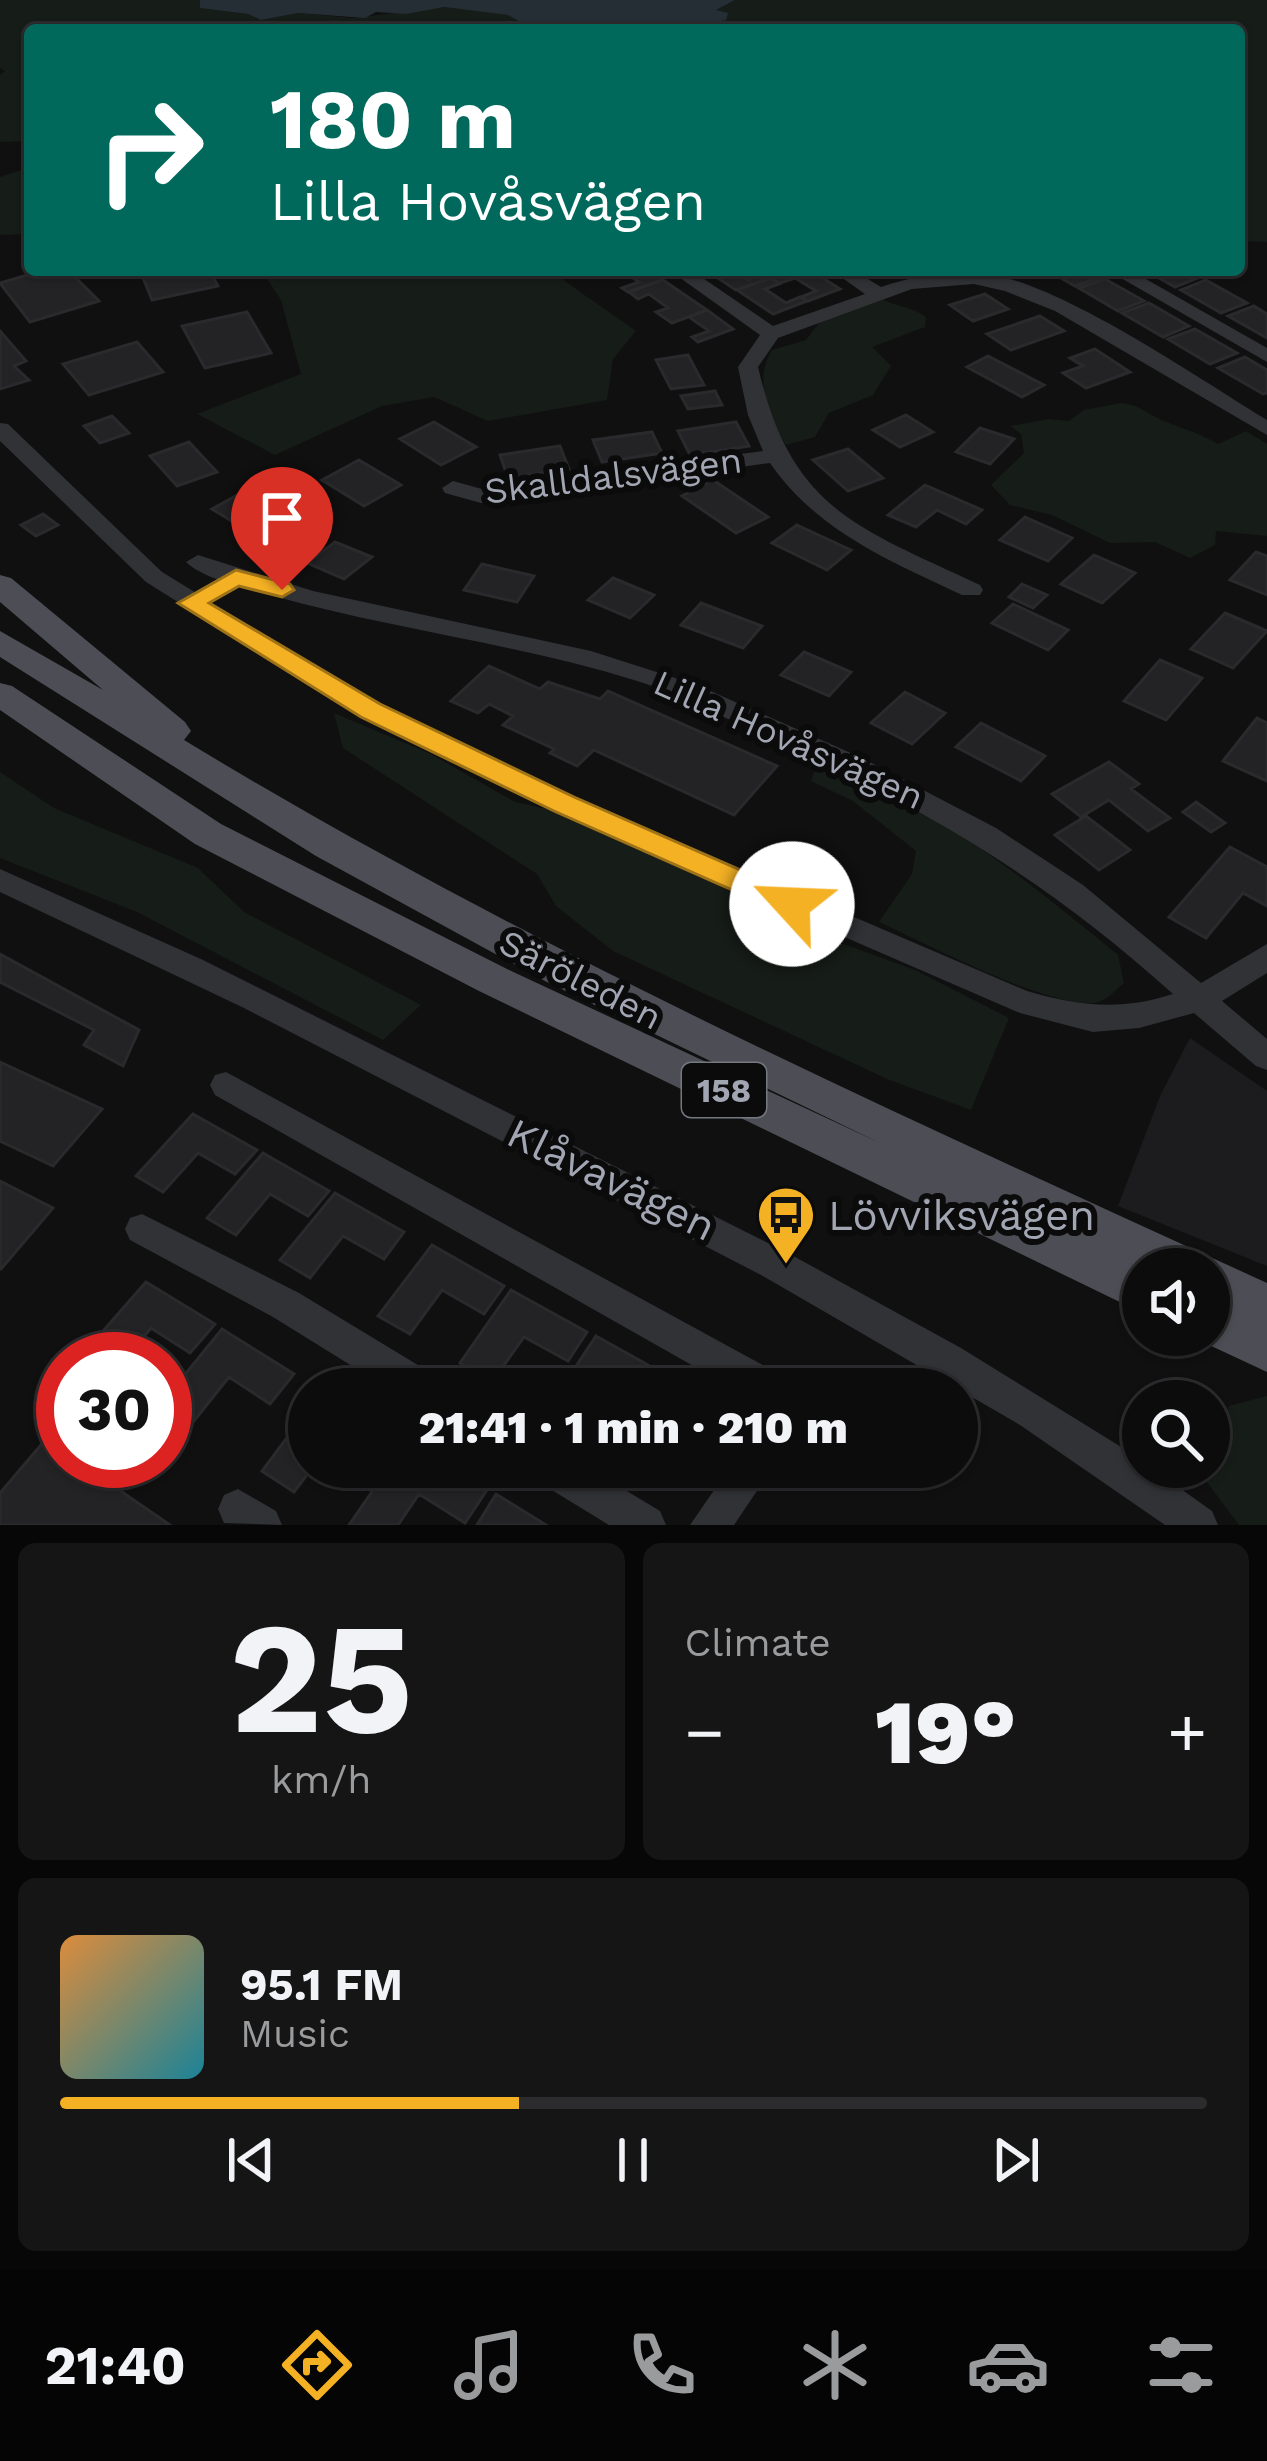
<!DOCTYPE html>
<meta charset="utf-8">
<style>
:root{--surface:#0c0c0d;--page:#151516;--text:#f1f3f6;--muted:#9a9b9d;--line:#2c2c2e;--accent:#f5b124}
body{margin:0;font-family:"Work Sans",sans-serif;background:var(--page);color:var(--text);height:100vh;display:flex;flex-direction:column;font-size:45px;white-space:nowrap}
*{box-sizing:border-box;margin:0}
p{font-size:39px;color:var(--muted)}
.icon{flex:none;width:66px;height:66px;fill:none;stroke:currentColor;stroke-width:2;stroke-linecap:round;stroke-linejoin:round}
.map{position:relative;height:1525px;overflow:hidden}
.side{display:flex;flex-direction:column;gap:18px;padding:18px;background:#070707;flex:1}
.side>*{flex:none}
.top-card{position:absolute;left:24px;top:24px;width:1221px;height:252px;border-radius:12px;box-shadow:0 3px 9px #0004,0 0 0 3px var(--line);background:#00695c;color:#fff;overflow:hidden}
.fabs{position:absolute;left:1122px;top:1248px;display:grid;gap:24px}
.fabs a{display:grid;place-items:center;width:108px;height:108px;border-radius:50%;background:var(--surface);box-shadow:0 3px 9px #0004,0 0 0 3px var(--line);font-size:60px}
.speed{position:absolute;left:36px;top:1332px;display:flex;gap:24px;font-size:60px;font-weight:700;text-align:center}
.speed>*{display:grid;place-content:center;width:156px;height:156px;border-radius:50%;background:var(--surface);box-shadow:0 3px 9px #0004,0 0 0 3px var(--line);line-height:1}
.speed .limit{border:18px solid #d22;background:#fff;color:#111}
.pin{position:absolute;display:grid;place-items:center;width:102px;height:102px;color:#fff;margin:-123px -51px;border-radius:50% 50% 50% 0;rotate:-45deg;box-shadow:0 0 12px #0007}
.pin .icon{rotate:45deg}
.me{position:absolute;width:132px;margin:-66px;rotate:295deg;stroke-linejoin:round;filter:drop-shadow(0 0 9px #0008)}
.turn{display:flex;align-items:center;gap:42px;height:252px;padding:0 48px;font-size:54px}
.turn .icon{width:156px;height:156px;stroke-width:2.5}
.turn b{display:block;font-size:84px;line-height:102px}
.big{font-size:90px;font-weight:800;line-height:1.1}
.side .widget{flex:1;display:flex;flex-direction:column;justify-content:center;gap:18px;min-width:0;padding:0 42px;border-radius:18px;background:var(--page)}
.side .dial{align-items:center;gap:0}
.dial b{font-size:156px;line-height:1}
.song{display:flex;align-items:center;gap:36px}
.cover{width:144px;height:144px;border-radius:18px;background:linear-gradient(135deg,hsl(30 70% 55%),hsl(190 70% 35%))}
.played{height:12px;border-radius:6px;background:linear-gradient(90deg,var(--accent) 40%,var(--line) 40%)}
.keys{display:flex;justify-content:space-around;direction:ltr}
.heat{display:flex;justify-content:space-between;align-items:center;font-size:66px;direction:ltr}
.side .tiles{flex:1;display:grid;gap:18px;grid-template-columns:1fr 1fr}
.widget:last-child{grid-column:span 2}
.trip{position:absolute;left:288px;top:1368px;width:690px;height:120px;border-radius:60px;background:var(--surface);box-shadow:0 3px 9px #0004,0 0 0 3px var(--line);font-weight:800;line-height:120px;text-align:center}
.tab-bar{display:flex;height:192px;justify-content:space-around;align-items:center;background:#050505;color:var(--muted)}
.tab-bar .icon{width:84px;height:84px}
.tab-bar .on{color:var(--accent)}
.tab-bar b{font-size:54px;color:var(--text)}
.map>svg:first-child{display:block}
.built{fill:#1c1c1e}
.green{fill:#161c17}
.water{fill:#262e35}
.building{fill:#232325;stroke:#2a2a2d;stroke-width:3}
.lines{fill:none;stroke-linecap:round;stroke-linejoin:round}
.minor{fill:#313236;fill-rule:evenodd}
.major{fill:#4d4e55;fill-rule:evenodd}
.route{fill:#f5b124;stroke:#9f7317;stroke-width:3}
.labels{text-anchor:middle;stroke-width:12;stroke-linejoin:round;paint-order:stroke}
.shield{fill:#0b0b0c;stroke:#747880;stroke-width:3}
.shield-label{font-size:33px;font-weight:bold;fill:#a1a6b2}
.street-label{font-size:36px;fill:#a1a6b2;stroke:#0b0b0c}
.near-street-label{font-size:42px;fill:#a1a6b2;stroke:#0b0b0c}
.near-poi-label{font-size:42px;fill:#a1a6b2;stroke:#0b0b0c;text-anchor:start}
</style>
<div class="map">
<svg width="1267" height="1525" viewBox="0 0 1267 1525">
<rect width="100%" height="100%" fill="#101011"/>
<path class="built" d="M1190,1038L1267,1091V1266L1118,1206L1161,1094Z"/>
<path class="green" d="M0,0H200L201,8L248,14L261,20L298,13L353,18L444,7L508,15L534,30H30V141L0,142V75L5,71L0,68Z
M735,0H1267V242L1239,241V30H681L706,24L714,11Z
M30,167V234L0,235V177Z
M261,270H549L636,331L613,359L607,400L488,421L434,397L382,406L275,455L197,414L301,374L281,300Z
M877,297C894,306 911,306 926,317L925,327L872,347L891,366L873,395L829,413L815,437L786,445C769,417 753,379 772,350L806,340L819,323Z
M1121,403C1141,405 1147,414 1164,421C1183,429 1200,433 1218,444L1246,431L1267,444V536L1216,531L1215,545L1190,558L1155,542L1110,543L1052,515L1010,505L991,485L1024,453L1021,434L1010,426L1049,419L1069,421L1084,410Z
M334,713L431,754L515,802L551,810L645,849L816,934L915,970L1009,1018L971,1110L887,1079L613,951L556,906L537,874L343,748Z
M818,762C936,806 1021,876 1118,955L1124,983C1118,988 1109,998 1101,1001C1064,1017 919,940 879,922L912,874L916,851L853,801L811,781Z
M0,772L54,808L198,868L244,912L421,1005L383,1040L137,912L0,858Z
M1267,1396V1525H1239L1203,1477L1229,1406Z"/>
<path class="water" d="M200,0H735L716,10L728,13L726,20L681,30H534L508,15L444,7L406,14L376,12L365,18L298,13L261,20L248,14L200,8Z"/>
<path class="building" d="M44,270H68L99,301L30,322L0,283Z
M140,270H209L218,286L152,300Z
M621,270H648L662,280L628,292L622,288L639,282Z
M706,270H733L748,280L764,274L770,278L736,290Z
M794,270H810L840,289L808,301L801,297L816,291L795,278L780,283L771,278Z
M1047,270H1090L1101,277L1075,286Z
M1145,270H1187L1200,277L1175,287Z
M771,278L779,284L765,289L786,303L800,297L807,301L773,314L737,290Z
M1105,279L1144,301L1118,311L1079,288Z
M663,280L707,310L672,323L656,312L668,308L649,294L638,299L629,292Z
M1206,280L1247,303L1221,313L1181,290Z
M985,294L1008,309L973,321L950,305Z
M1149,303L1189,326L1163,337L1122,313Z
M1254,306L1267,314V338L1228,316Z
M707,310L733,329L698,342L692,337L709,331L689,317Z
M247,312L271,353L205,368L182,326Z
M1040,316L1064,331L1011,350L987,334Z
M1195,329L1237,353L1210,364L1168,339Z
M0,331L26,361L14,366L29,380L0,389Z
M137,342L163,372L89,395L63,364Z
M1095,349L1130,372L1086,388L1063,373L1083,366L1070,358Z
M688,355L704,385L671,389L656,360Z
M988,356L1044,385L1022,397L967,367Z
M1245,357L1267,370V393L1263,394L1218,368Z
M715,391L722,405L688,409L681,396Z
M906,415L933,432L900,447L873,430Z
M112,416L129,433L100,443L84,426Z
M434,422L476,447L441,465L400,439Z
M736,422L749,446L690,455L678,431Z
M980,428L1014,439L990,464L956,452Z
M652,432L662,453L602,462L593,440Z
M189,442L217,472L177,486L150,456Z
M560,446L569,469L508,478L500,455Z
M848,449L883,478L848,491L813,460Z
M359,460L401,485L364,506L322,480Z
M713,480L768,517L736,533L682,496Z
M925,485L982,510L966,524L937,510L916,527L888,515Z
M248,489L283,511L248,531L212,509Z
M43,514L58,525L36,536L21,525Z
M1025,517L1072,538L1048,561L1000,540Z
M797,525L851,550L827,570L772,543Z
M335,542L372,557L344,579L307,563Z
M1256,552L1267,556V595L1230,580Z
M1094,555L1135,573L1102,603L1061,584Z
M482,564L534,576L517,602L464,590Z
M613,578L654,595L630,618L588,600Z
M1022,584L1047,595L1033,608L1009,597Z
M701,603L762,626L743,648L681,625Z
M1013,604L1068,630L1048,650L992,623Z
M1225,613L1267,631L1233,668L1191,649Z
M804,652L851,672L829,696L781,675Z
M1160,660L1202,678L1166,720L1124,701Z
M489,666L540,689L548,682L600,699L608,691L777,766L734,815L594,750L577,766L550,753L554,749L503,725L513,716L489,704L478,713L451,701Z
M905,692L945,713L912,744L871,723Z
M1257,718L1267,723V781L1223,761Z
M981,723L1045,756L1021,781L956,747Z
M1109,762L1139,784L1131,789L1170,818L1148,831L1109,800L1081,817L1052,794Z
M1196,802L1225,823L1211,832L1183,812Z
M1086,816L1130,850L1099,870L1055,835Z
M1230,847L1267,867V906L1243,893L1206,938L1169,917Z
M0,954L139,1030L123,1066L84,1045L94,1030L0,982Z
M0,1062L102,1109L53,1166L0,1141Z
M193,1114L257,1150L235,1174L198,1153L163,1192L136,1176Z
M263,1153L329,1191L308,1216L270,1194L236,1235L207,1218Z
M0,1181L53,1208L1,1269L0,1268Z
M335,1193L404,1232L384,1259L343,1236L310,1278L280,1260Z
M432,1245L504,1286L484,1314L442,1290L410,1334L378,1316Z
M146,1282L215,1324L190,1353L151,1328L125,1359L82,1355Z
M511,1290L587,1332L568,1361L524,1337L492,1382L460,1363Z
M222,1329L294,1374L270,1404L229,1377L190,1426L165,1409V1399Z
M596,1336L675,1380L670,1389H620L611,1384L608,1389H561Z
M309,1408V1467H313L294,1492L262,1471Z
M46,1439L63,1451V1461H77L170,1525H0V1493Z
M389,1467H450L487,1490L465,1523L419,1494L398,1525H349Z
M496,1494L546,1525H477Z"/>
<g class="lines">
<path class="minor" d="M669,270H691L773,326L865,294L831,270H853L881,287C909,277 942,272 972,272C1049,274 1197,378 1267,420V435L1055,311L1005,291L974,284L912,289L778,338L758,367C791,510 857,527 980,585L983,590L980,595H962C890,561 817,531 770,463L481,503L445,493L442,488L453,481L482,489L763,451L748,415L738,367L760,335Z
M1107,270H1130L1267,348V362Z
M0,423L8,424L162,572L379,705L574,797L1027,991C1078,1006 1121,1011 1173,994C1043,877 919,804 759,733C718,715 677,693 634,680C514,643 390,629 270,595C245,587 205,580 186,562L198,555L313,591L591,651L697,685L862,758L996,828L1083,885L1201,983L1267,944V973L1222,1001L1267,1039V1070L1256,1066L1194,1013L1139,1028L1093,1032L1020,1013L554,811L361,717L146,582L0,441Z
M0,869L203,960L786,1252L961,1348L1131,1453L1143,1462V1467H1150L1212,1511L1218,1525H1165L1020,1425L761,1275L244,1008L0,892Z
M226,1072L783,1376L789,1389H734L215,1095L210,1085L215,1075Z
M142,1214L299,1293L436,1376L442,1389H389L273,1317L130,1240L125,1229L130,1218Z
M532,1467H587L660,1511L666,1525H609L537,1481Z
M730,1467H773L734,1525H690Z
M238,1489L276,1511L282,1525L224,1523L218,1509L224,1495Z"/>
<path class="major" d="M0,575L11,578L185,722L191,731L184,740C529,950 903,1116 1267,1283V1372L1192,1337L1209,1335V1269H1143V1312L1126,1305L479,991L195,844L0,710V683L12,686L221,824L507,969L880,1143L545,981L316,856L0,657V631L103,690L0,602Z"/>
</g>
<path class="route" d="M236,570L290,584L294,590L282,597L239,586L209,603L380,704L574,797L802,897L807,904L802,912H782L554,811L361,717L178,603Z"/>
<defs>
<symbol id="bus-pin" viewBox="-11 -11 22 30"><path d="M0 17L-7.5 6A9.5 9.5 0 1 1 7.5 6Z" fill="#f5b124" stroke="#0b0b0c"/><path d="M-5-6H5V4H4V6H2V4H-2V6H-4V4H-5ZM-3.5-4V0h7V-4ZM-3.5 1.2v1.5H-2V1.2ZM2 1.2v1.5H3.5V1.2Z" fill="#111"/></symbol>
</defs>
<g fill-rule="evenodd">
<use href="#bus-pin" x="753" y="1182" width="66" height="90"/>
</g>
<g class="labels">
<rect class="shield" x="682" y="1063" width="84" height="54" rx="9"/>
<g class="shield-label">
<text x="724" y="1102">158</text>
</g>
<g class="street-label">
<text transform="translate(613 475) rotate(-7)" y="13">Skalldalsvägen</text>
<text transform="translate(789 739) rotate(24)" y="13">Lilla Hovåsvägen</text>
<text transform="translate(581 979) rotate(27)" y="13">Säröleden</text>
</g>
<g class="near-street-label">
<text transform="translate(612 1179) rotate(26)" y="15">Klåvavägen</text>
</g>
<g class="near-poi-label">
<text x="828" y="1230">Lövviksvägen</text>
</g>
</g>
</svg>
<div class="fabs">
<a><svg class="icon" aria-label="sound" viewBox="0 0 24 24"><path d="M4 9h4l5-4v14l-5-4H4zM17 9q2 3 0 6"/></svg></a>
<a><svg class="icon" aria-label="search" viewBox="0 0 24 24"><circle cx="10" cy="10" r="6"/><path d="M15 15l6 6"/></svg></a>
</div>
<div class="speed"><div class="limit">30</div></div>
<div class="pin" style="left:282px;top:590px;background:#d93025"><svg class="icon" aria-label="arrive" viewBox="0 0 24 24"><path d="M6 21V4h12l-3 4 3 4H6"/></svg></div>
<svg class="me" style="left:792px;top:904px" viewBox="-20 -20 40 40"><circle r="19" fill="#fff"/><path d="M0-13L10 11 0 6-10 11z" fill="#f5b124"/></svg>
<div class="trip">21:41 · 1 min · 210 m</div>
<div class="top-card">
<div class="turn"><svg class="icon" aria-label="right" viewBox="0 0 24 24"><path d="M7 20v-9h11M14 6l5 5-5 5"/></svg><div><b>180 m</b>Lilla Hovåsvägen</div></div>
</div>
</div>
<section class="side">
<div class="tiles">
<div class="widget dial"><b>25</b><p>km/h</p></div>
<div class="widget"><p>Climate</p>
<div class="heat"><a>−</a><b class="big">19°</b><a>+</a></div>
</div>
<div class="widget">
<div class="song"><i class="cover"></i><div><b>95.1 FM</b><p>Music</p></div></div>
<div class="played"></div>
<div class="keys"><svg class="icon" aria-label="previous" viewBox="0 0 24 24"><path d="M18 5L8 12l10 7zM5 5v14"/></svg><svg class="icon" aria-label="pause" viewBox="0 0 24 24"><path d="M8 5v14M16 5v14"/></svg><svg class="icon" aria-label="next" viewBox="0 0 24 24"><path d="M6 5l10 7-10 7zM19 5v14"/></svg></div>
</div>
</div>
</section>
<nav class="tab-bar">
<b>21:40</b>
<svg class="icon on" aria-label="directions" viewBox="0 0 24 24"><path d="M12 3l9 9-9 9-9-9zM9 14v-3h6M13 9l2 2-2 2"/></svg>
<svg class="icon" aria-label="music" viewBox="0 0 24 24"><path d="M9 18V5l10-2v13"/><circle cx="6" cy="18" r="3"/><circle cx="16" cy="16" r="3"/></svg>
<svg class="icon" aria-label="phone" viewBox="0 0 24 24"><path d="M5 4h4l2 5-3 2q2 4 5 5l2-3 5 2v4C11 20 4 13 5 4z"/></svg>
<svg class="icon" aria-label="climate" viewBox="0 0 24 24"><path d="M12 3v18M4 7l16 10M4 17L20 7"/></svg>
<svg class="icon" aria-label="car" viewBox="0 0 24 24"><path d="M5 17H2v-5l4-1 3-4h7l3 4 3 1v5h-3M9 17h6M6 11h13"/><circle cx="7" cy="17" r="2"/><circle cx="17" cy="17" r="2"/></svg>
<svg class="icon" aria-label="filters" viewBox="0 0 24 24"><path d="M4 7h16M4 17h16"/><circle cx="9" cy="7" r="2"/><circle cx="15" cy="17" r="2"/></svg>
</nav>
